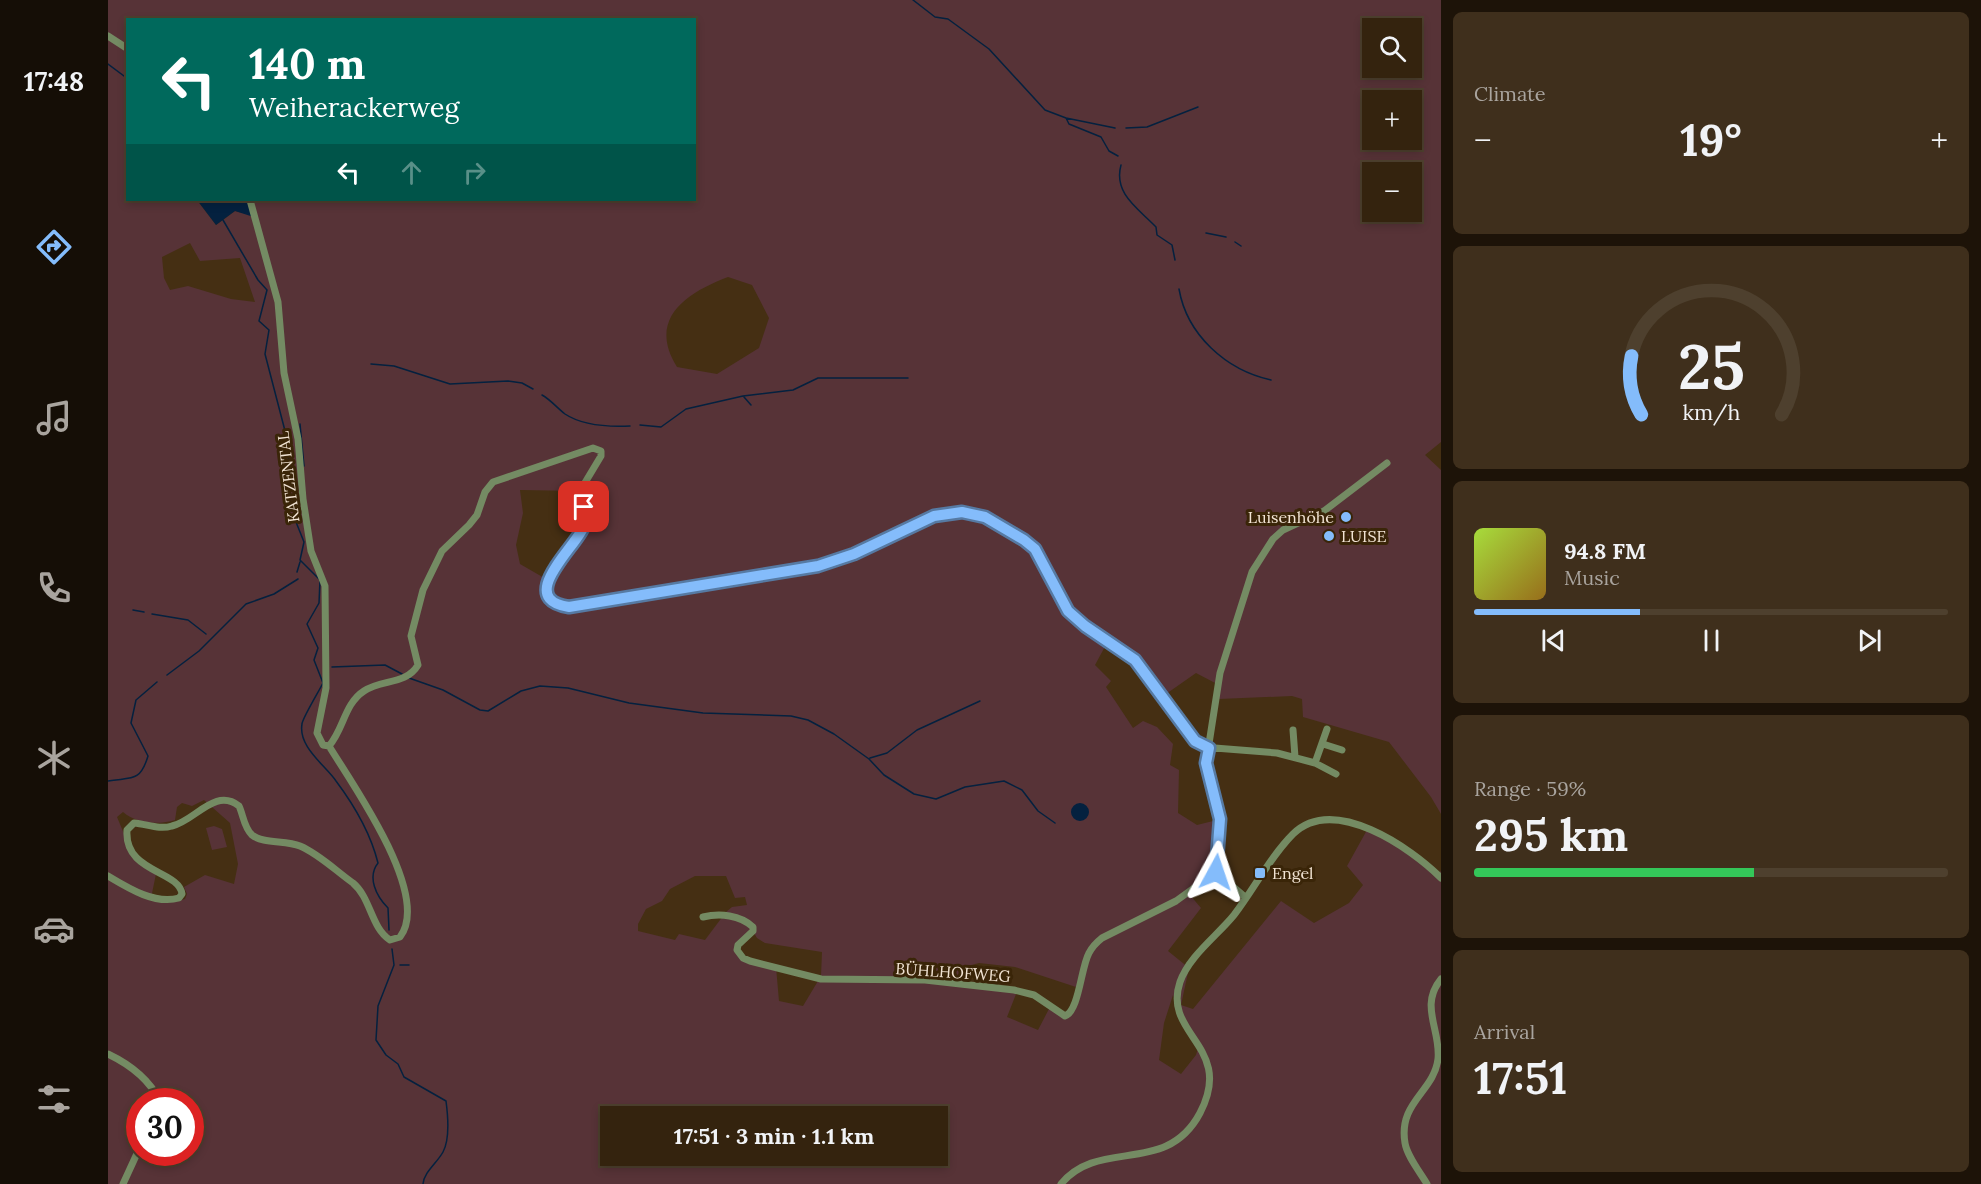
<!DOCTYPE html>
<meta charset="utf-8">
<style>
:root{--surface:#34230e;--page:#3f2f1c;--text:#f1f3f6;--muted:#a9a49e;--line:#4e402e;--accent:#84bcfb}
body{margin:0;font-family:Lora,serif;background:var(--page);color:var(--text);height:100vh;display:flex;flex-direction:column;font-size:22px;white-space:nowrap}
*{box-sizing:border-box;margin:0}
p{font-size:20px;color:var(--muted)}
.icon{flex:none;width:33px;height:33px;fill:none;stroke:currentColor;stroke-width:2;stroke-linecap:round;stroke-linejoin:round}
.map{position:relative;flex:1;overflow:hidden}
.panel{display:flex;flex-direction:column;gap:12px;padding:12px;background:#1d1308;width:540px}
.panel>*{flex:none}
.top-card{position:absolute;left:18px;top:18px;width:570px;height:183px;border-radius:0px;box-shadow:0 3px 9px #0003,0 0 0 2px var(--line);background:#00695c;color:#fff;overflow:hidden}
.buttons{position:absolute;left:1254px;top:18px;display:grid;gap:12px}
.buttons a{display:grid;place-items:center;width:60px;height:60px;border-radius:0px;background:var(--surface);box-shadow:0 3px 9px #0003,0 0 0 2px var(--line);font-size:30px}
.speed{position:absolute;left:18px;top:1088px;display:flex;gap:12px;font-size:30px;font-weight:700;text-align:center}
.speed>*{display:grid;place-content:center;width:78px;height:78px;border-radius:50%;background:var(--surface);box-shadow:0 3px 9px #0003,0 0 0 2px var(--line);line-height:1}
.speed .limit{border:9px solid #d22;background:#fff;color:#111}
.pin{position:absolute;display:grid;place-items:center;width:51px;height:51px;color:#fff;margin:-26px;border-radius:12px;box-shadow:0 3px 9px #0006}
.me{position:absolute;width:66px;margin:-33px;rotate:5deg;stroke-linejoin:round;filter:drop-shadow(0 0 4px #0008)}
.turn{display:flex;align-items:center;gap:21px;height:126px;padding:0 24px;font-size:27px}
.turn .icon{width:78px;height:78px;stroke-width:2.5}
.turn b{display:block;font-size:42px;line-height:51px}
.lanes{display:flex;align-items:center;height:57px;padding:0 24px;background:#0003;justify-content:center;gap:30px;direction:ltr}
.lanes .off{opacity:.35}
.big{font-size:45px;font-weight:700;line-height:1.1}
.panel .tile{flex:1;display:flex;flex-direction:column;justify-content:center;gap:9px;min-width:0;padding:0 21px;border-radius:9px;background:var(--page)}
.panel .dial{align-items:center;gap:0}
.dial svg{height:156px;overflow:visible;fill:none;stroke:var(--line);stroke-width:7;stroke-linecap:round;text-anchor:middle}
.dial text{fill:var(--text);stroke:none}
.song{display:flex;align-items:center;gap:18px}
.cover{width:72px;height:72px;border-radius:9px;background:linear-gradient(135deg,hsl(80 70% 55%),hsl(40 70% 35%))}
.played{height:6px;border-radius:3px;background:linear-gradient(90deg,var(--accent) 35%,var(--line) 35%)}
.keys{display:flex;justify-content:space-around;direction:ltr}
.heat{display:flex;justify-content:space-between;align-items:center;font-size:33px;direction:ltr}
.charge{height:9px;border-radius:4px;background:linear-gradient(90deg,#34c759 59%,var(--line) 0)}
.trip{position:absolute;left:492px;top:1106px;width:348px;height:60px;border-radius:0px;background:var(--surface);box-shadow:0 3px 9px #0003,0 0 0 2px var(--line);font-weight:700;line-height:60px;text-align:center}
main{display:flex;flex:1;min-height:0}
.dock{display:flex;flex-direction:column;width:108px;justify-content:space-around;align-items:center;background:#150e06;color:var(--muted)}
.dock .icon{width:42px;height:42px}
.dock .selected{color:var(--accent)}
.dock b{font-size:27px;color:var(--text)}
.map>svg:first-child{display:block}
.green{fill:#573337;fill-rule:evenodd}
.water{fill:#04213f}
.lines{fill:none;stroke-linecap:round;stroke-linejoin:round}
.stream{stroke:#04213f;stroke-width:1.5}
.minor{stroke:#748b63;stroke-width:7}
.route-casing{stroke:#567aa3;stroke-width:15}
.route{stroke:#84bcfb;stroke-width:10}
.poi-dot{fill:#84bcfb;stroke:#3a2508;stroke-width:2}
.labels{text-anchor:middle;stroke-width:6;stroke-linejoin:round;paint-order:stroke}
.street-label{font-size:16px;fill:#f2e4d4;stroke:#3a2508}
.poi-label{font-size:16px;fill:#f2e4d4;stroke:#3a2508;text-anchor:start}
</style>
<main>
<nav class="dock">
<b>17:48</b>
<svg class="icon selected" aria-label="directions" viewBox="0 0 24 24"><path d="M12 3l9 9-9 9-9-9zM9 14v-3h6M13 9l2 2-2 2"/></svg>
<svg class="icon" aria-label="music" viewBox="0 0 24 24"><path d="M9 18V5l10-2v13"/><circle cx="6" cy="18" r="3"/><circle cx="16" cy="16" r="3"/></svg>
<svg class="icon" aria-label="phone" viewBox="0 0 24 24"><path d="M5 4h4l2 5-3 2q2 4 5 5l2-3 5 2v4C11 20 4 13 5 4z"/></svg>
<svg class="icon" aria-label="climate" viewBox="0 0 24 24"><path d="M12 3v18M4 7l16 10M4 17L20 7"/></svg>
<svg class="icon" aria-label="car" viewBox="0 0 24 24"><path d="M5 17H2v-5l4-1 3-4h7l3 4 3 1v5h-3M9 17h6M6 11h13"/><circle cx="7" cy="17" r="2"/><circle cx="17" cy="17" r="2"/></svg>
<svg class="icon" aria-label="filters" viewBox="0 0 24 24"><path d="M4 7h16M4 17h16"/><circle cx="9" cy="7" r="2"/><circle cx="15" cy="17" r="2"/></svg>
</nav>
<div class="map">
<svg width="1333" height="1184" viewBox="0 0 1333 1184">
<rect width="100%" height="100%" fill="#452f13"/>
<path class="green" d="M0,0H1333V442L1317,455L1333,470V814L1323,797L1281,742L1195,717L1194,699L1184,696L1111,699V685L1088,673L1058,694L1036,668L1000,641L987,665L1003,681L998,687L1025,728L1035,721L1049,727L1065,744L1062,765L1071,770L1070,813L1089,825L1109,820L1105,871L1082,895L1093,908L1060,951L1081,968L1073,1005L1085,1009L1173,901L1206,923L1241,903L1255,885L1239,866L1259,830L1269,833L1329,874L1333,871V1184H0ZM20,20H586V200H142L139,214L127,211L108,225L89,200H20ZM1264,28H1304V68H1264ZM1264,100H1304V140H1264ZM1264,172H1304V212H1264ZM82,243L92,261L132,258L147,302L123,299L80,286L62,290L56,278L54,257ZM620,277L644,285L661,318L651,348L609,374L569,367C539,319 578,293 620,277ZM412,490L472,491L476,526L438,579L412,564L408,545L415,513ZM96,800L122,823L130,864L126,884L97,875L76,887L79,894L77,899L67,902L43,898L48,874L27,860L9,817L15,812C29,824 51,825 67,820L69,807L74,803L84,806ZM587,876H618L627,898L637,897L639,905L624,907L618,912L597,940L571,934L567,940L530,931V924L538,909L554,901L562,889ZM646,933L649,938L657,943L714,952L713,976L695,1006L671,1001L668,967L635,956L630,948ZM871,963L907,967L971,988L957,1016L942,1007L930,1030L899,1017L910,989L856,983V967ZM1065,995L1074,1020L1091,1045L1088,1055L1073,1074L1051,1060L1056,1023ZM32,1101H82V1152H32ZM502,1116H830V1155H502Z
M106,826L114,829L119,847L104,850L98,828Z"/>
<path class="water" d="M89,200H142L149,218L127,211L108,225Z
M963 812a9 9 0 1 1 18 0a9 9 0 1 1-18 0Z"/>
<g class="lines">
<path class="stream" d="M805,0L827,17L840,19L881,49L937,110L958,118L961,124L993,137L1001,151L1010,156
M0,64L20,79
M958,118L1007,128
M1018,128L1039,127L1090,107
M1013,165C1005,194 1031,209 1048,227L1049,235L1064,245L1067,260
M115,220L150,280L159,290L151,321L161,330L157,354L182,450L179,468L187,488L186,517L196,542L192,560L212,580L211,603L199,624L210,648L206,660L215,683C211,691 194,719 194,724C190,747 217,765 228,781C246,805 263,835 270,863C259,877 268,896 280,908L281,930
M1098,233L1118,237
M1127,242L1133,246
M1071,289C1079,335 1118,370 1163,380
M263,364L286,366L342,384L400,381L414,383L425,389
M434,395C443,400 449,408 457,414C475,426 500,427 522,426
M636,397L643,405
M192,424L196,466
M532,425L553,427L578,409L635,396L685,390L710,378H800
M189,572L192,562
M25,610L36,612
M44,614L80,620L98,634
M224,667L277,665L294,674
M59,675L91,651L138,604L166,594L190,579
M301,678L335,690L372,710L380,711L413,691L432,686L460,688L521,703L595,713L683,716L700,720L726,734L761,759L776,775L806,794L828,799L857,787L896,781L914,790L930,811L947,823
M762,758L779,753L809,730L872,701
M0,781C23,777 32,783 40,756L23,723L28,700L49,682
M284,949L286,965L270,1006L268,1040L278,1055L290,1064L296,1077L338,1101C340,1116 342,1139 335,1152C329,1163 316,1172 315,1184
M292,965H301"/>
<path class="minor" d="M0,36L20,49
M142,200L170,302L176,373L190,439L195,499L203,551L217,586L218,688L209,733L215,745L221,746
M1185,730L1187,757
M1215,744L1234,750
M221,746C236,729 236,704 256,691C274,679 298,685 310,665L303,636L315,590L334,551L361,525L369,515L377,492L385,482L485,448L493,451V456L472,491C472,502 479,511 476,523C471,546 446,562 439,588C442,601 448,605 461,607L722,562L826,516C865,507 913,523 933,559C943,576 947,597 961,612C982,634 1013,644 1034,666C1056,691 1067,725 1094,747L1169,753L1207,763L1228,774
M1207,763L1219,729
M0,876C20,888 47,905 71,898L74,894C71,870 16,873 19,830L26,823C39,824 51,830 64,826C87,821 107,787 131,806C135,814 136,828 144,835C155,844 178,840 192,846C211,854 228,871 245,883C263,898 263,928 282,940L292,937C324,895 244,784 221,746
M1138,898L1108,872L1110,807L1098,763L1112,673L1144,572L1165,539L1175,530L1216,511L1279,463
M595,917C612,913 632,915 645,927V931L630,945L629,950L635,958L642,961L713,979L817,980L906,990L926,995L957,1016C971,1011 973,967 981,953C984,947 989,942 994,938L1068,901L1108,872
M0,1054C21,1064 41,1079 52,1101
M15,1184L32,1147
M953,1184C992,1137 1058,1177 1092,1113C1127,1046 1054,1035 1072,982C1081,956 1109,936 1126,915C1146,889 1162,857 1185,834C1226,794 1303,848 1333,878
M1319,1184C1312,1172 1299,1156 1297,1143C1290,1102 1326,1092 1330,1059C1333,1030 1311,1006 1333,979"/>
</g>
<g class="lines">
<defs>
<path id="route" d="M476,507C477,513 478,519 476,526C469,546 406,599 461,607L710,566L746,554L826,516L854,512L877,517L916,540L927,549L960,611L977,626L1027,660L1087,741L1101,748L1098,763L1112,819L1108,872"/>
</defs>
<use href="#route" class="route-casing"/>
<use href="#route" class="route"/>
</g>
<g class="poi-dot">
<circle cx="1238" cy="517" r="6"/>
<circle cx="1221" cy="536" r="6"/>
<rect x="1146" y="867" width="12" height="12" rx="3"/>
</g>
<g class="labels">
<g class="street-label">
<text transform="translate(180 477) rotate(-97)" y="6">KATZENTAL</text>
<text transform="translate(845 972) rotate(4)" y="6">BÜHLHOFWEG</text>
</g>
<g class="poi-label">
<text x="1226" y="523" text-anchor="end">Luisenhöhe</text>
<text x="1233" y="542">LUISE</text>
<text x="1164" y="879">Engel</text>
</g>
</g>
</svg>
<div class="buttons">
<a><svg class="icon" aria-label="search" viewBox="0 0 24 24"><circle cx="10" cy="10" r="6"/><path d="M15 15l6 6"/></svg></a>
<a>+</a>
<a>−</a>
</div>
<div class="speed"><div class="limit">30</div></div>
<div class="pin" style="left:476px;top:507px;background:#d93025"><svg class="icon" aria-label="arrive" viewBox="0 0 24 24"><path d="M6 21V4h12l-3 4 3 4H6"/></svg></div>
<svg class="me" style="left:1108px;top:872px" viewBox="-20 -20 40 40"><path d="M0-17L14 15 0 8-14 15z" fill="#84bcfb" stroke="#fff" stroke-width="4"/></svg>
<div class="trip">17:51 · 3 min · 1.1 km</div>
<div class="top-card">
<div class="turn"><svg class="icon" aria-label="left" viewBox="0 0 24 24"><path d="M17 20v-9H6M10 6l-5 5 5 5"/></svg><div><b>140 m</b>Weiherackerweg</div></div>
<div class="lanes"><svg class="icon" aria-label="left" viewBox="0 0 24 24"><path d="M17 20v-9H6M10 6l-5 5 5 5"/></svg><svg class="icon off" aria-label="ahead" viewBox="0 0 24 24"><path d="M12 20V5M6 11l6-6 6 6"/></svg><svg class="icon off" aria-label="right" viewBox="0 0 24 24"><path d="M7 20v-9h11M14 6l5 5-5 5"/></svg></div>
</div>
</div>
<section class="panel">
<div class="tile"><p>Climate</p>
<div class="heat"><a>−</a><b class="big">19°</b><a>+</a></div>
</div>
<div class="tile dial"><svg viewBox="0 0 100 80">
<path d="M14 69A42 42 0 1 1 86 69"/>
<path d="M14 69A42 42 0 0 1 9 39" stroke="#84bcfb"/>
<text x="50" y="56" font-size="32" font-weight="700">25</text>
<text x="50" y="72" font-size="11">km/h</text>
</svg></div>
<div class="tile">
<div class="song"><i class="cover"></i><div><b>94.8 FM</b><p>Music</p></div></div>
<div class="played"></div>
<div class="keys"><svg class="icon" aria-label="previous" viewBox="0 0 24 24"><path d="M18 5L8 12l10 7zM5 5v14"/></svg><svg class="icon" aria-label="pause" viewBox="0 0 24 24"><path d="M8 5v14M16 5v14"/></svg><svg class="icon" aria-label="next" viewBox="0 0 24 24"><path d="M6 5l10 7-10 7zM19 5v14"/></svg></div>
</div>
<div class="tile"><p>Range · 59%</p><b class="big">295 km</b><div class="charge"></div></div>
<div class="tile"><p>Arrival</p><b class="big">17:51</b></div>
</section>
</main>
